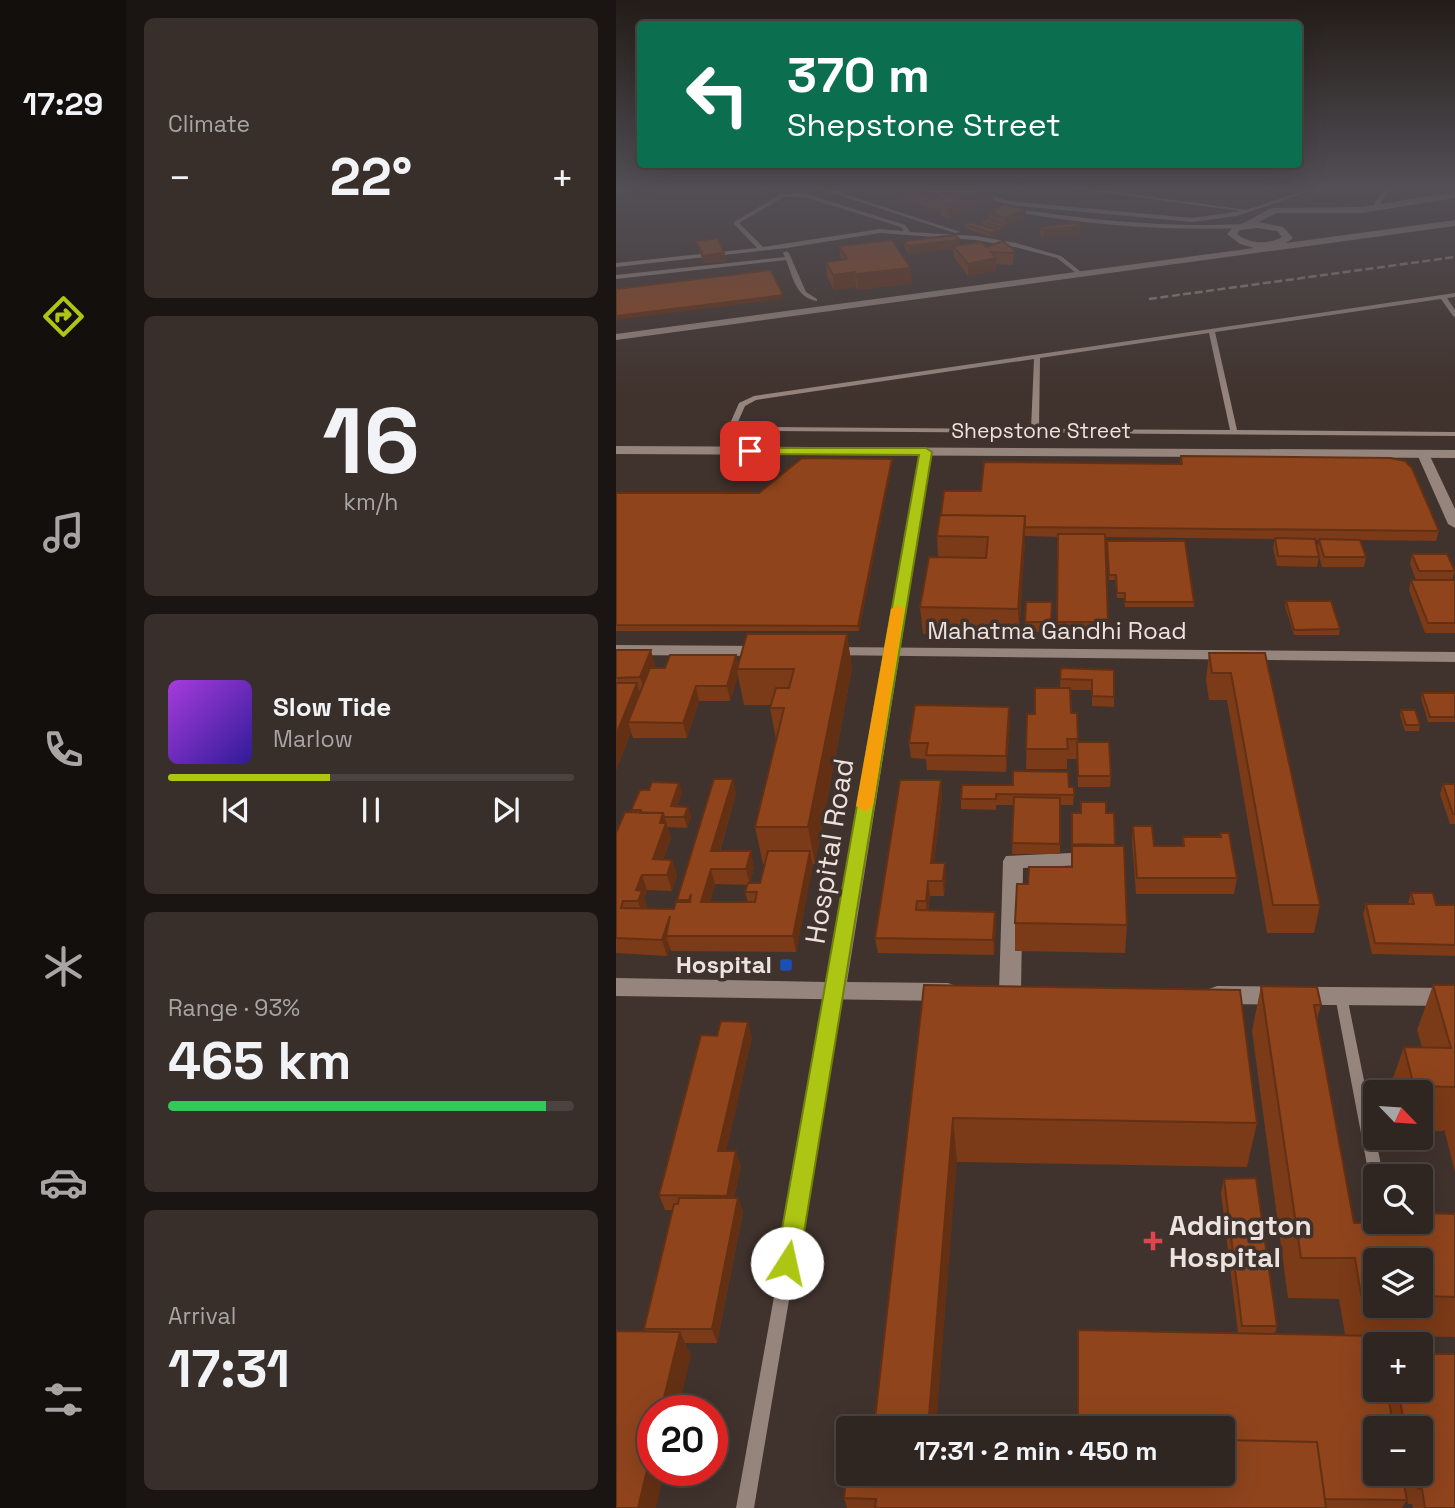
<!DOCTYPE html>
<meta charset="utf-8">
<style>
:root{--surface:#302621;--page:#382e2a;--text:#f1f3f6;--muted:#a8a5a5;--line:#4b433f;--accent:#acc613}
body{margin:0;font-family:"Space Grotesk",sans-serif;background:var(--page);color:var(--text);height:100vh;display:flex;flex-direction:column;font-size:26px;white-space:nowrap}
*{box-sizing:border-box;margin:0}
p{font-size:23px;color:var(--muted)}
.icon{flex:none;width:38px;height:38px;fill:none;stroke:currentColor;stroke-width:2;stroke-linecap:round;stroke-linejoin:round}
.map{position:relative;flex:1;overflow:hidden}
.side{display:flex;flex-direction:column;gap:18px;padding:18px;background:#1a1512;width:490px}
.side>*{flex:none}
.banner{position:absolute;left:21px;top:21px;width:665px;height:147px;border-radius:7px;box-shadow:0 7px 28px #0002,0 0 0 2px var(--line);background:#0b6e4f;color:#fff;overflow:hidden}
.needle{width:46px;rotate:115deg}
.fabs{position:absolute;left:747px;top:1080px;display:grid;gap:14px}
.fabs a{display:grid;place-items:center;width:70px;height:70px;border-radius:7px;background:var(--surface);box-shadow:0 7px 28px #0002,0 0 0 2px var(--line);font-size:35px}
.speed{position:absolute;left:21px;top:1395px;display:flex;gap:14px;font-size:35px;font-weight:700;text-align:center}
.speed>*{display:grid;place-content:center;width:91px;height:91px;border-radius:50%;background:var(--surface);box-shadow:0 7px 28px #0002,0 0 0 2px var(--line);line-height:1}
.speed .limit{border:10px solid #d22;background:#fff;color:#111}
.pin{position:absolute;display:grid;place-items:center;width:60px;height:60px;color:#fff;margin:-30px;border-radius:14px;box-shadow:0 4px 10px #0006}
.me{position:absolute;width:77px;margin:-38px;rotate:10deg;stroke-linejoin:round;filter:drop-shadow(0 0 5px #0008)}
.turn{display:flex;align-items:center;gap:24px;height:147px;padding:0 35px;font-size:32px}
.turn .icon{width:91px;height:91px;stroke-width:2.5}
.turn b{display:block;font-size:49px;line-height:60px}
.big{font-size:52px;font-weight:600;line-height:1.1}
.side .tile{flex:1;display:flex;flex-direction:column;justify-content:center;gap:10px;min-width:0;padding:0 24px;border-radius:10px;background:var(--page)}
.side .dial{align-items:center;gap:0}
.dial b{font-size:91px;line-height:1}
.song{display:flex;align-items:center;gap:21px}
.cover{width:84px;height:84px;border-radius:10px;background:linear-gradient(135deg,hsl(280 70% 55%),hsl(250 70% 35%))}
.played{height:7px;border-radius:4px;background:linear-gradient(90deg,var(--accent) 40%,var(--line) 40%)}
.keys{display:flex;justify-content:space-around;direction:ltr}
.heat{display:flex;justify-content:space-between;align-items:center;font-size:38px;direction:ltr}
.charge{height:10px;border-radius:5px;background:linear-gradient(90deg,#34c759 93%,var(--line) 0)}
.trip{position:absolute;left:220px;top:1416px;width:399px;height:70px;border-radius:7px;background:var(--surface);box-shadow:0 7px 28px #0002,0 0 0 2px var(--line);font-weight:600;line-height:70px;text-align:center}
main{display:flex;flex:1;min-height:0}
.tab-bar{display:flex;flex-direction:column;width:126px;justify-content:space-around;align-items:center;background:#130f0d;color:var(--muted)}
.tab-bar .icon{width:49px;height:49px}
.tab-bar .selected{color:var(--accent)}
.tab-bar b{font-size:32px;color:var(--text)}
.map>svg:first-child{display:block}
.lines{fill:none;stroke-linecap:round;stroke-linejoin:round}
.lane{fill:#96857d;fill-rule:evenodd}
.street{fill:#96857d;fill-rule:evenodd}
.secondary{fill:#96857d;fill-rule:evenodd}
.rail{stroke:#8f837e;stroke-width:2.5;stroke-dasharray:8 3.5;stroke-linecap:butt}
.wall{fill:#7b3a18;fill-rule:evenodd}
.shaded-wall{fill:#643014}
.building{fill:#8f441c;stroke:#643014;stroke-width:2}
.route{fill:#acc613;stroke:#70810c;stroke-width:2}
.slow{fill:#f59e0b}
.transit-dot{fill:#1a4fb4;stroke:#40322c;stroke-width:2.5}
.health-dot{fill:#e0444e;stroke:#40322c;stroke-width:2.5}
.labels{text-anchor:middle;stroke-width:7;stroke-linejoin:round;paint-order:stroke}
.far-street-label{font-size:21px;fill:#ece2de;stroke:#40322c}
.street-label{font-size:24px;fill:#ece2de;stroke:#40322c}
.poi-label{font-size:24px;font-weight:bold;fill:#ece2de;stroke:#40322c;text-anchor:end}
.near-street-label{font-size:28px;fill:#ece2de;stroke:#40322c}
.near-poi-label{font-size:28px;font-weight:bold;fill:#ece2de;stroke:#40322c;text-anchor:start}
</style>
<main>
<nav class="tab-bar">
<b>17:29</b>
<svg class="icon selected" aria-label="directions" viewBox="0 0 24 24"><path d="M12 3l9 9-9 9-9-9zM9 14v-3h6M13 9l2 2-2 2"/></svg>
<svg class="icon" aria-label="music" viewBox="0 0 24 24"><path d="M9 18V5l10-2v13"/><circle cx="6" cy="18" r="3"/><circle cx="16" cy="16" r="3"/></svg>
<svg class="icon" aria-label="phone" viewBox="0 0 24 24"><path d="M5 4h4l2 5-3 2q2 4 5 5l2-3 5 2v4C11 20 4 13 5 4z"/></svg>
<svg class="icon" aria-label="climate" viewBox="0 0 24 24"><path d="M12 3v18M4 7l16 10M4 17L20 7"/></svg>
<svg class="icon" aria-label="car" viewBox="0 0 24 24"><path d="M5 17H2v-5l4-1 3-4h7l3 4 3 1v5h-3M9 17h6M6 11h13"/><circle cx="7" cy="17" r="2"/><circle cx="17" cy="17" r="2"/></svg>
<svg class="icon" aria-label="filters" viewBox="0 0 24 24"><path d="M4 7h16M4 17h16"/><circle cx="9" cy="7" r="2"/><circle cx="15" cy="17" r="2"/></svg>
</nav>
<section class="side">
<div class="tile"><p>Climate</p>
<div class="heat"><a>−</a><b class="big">22°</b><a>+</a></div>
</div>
<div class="tile dial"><b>16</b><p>km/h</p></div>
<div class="tile">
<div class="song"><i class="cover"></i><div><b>Slow Tide</b><p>Marlow</p></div></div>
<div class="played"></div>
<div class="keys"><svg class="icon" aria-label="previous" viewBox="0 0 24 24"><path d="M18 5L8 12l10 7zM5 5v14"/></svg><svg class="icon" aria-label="pause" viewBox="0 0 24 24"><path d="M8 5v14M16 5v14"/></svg><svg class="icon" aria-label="next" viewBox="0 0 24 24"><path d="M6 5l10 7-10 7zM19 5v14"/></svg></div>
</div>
<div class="tile"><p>Range · 93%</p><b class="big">465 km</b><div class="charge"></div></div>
<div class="tile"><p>Arrival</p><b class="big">17:31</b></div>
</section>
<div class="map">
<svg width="839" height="1508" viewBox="0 0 839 1508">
<rect width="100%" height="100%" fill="#40322c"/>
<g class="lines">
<path class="lane" d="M201,188H210L344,232L339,233Z
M342,188H351L393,201L576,218L625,211L453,188H471L630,210L690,190L695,191L621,216L576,222L393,205Z
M770,188H775L764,203L765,208H761L758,203Z
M188,193L289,225L294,232L360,236L400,243L445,256L465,272L460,273L441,258L399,247L360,240L264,233L171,248L0,267V263L141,248L118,224V222L165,194ZM168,197H188L285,227L288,231L264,229L147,247L123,223Z
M397,208C473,220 550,228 627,224L630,226L627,228C550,231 471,225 395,211Z
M170,251L173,253L190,292L201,299V301C180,298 177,277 170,260L0,279V275L169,257L167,253Z
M839,293V297L831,298L839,310V317L837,316L825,299L599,332L621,430L839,432V436L154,431L117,428L113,426L123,403L138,396ZM593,333L614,430L423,429L424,358ZM418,359L415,429L154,427L121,424L129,406L140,400Z
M219,986L224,987L225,991L138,1508H120L213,991L214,987Z
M725,991L730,992L731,996L766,1170L764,1175L759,1177L754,1175L752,1170L719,996L720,992Z"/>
<path class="street" d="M839,192V198L745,213H661L642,222L667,227L677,238L670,243L839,220V226L0,340V334L638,248L624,244L611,234L618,226C633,223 642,213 657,208L745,207ZM641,228L661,231L666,237C651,245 634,244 621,234L624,230Z
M310,448L316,452L231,982L332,983L340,986L343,992L340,998L332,1001L0,996V978L210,982L304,452Z
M807,450L813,454L839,509V528L832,524L801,454Z
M478,852L485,854L488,859L485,864L407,868L405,992L402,998L394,1001L386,998L383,992L387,861L390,856Z
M601,986L839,988V1006L601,1004L593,1001L590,995L593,989Z"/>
<path class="secondary" d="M0,446L839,450V458L0,454Z
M0,645L150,646L158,651L150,656L0,655Z
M213,647L839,652V662L207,655L205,652Z"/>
<path class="rail" d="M533,299L839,257"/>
</g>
<path class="wall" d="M250,188H377V202L333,219L325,216V212Z
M689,188H716V191L697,194Z
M410,210V218L390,226V229L384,231L366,224V221L374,220L373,211Z
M348,224L381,230V234L375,237L349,228Z
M424,227L464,234L427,238L424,234Z
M344,240V245L398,250L397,265L380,264V270L352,276L338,257L337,249L293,254L289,248L288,241Z
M80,241L110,261L88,263L82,248Z
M223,246L296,283L242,290L240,287L218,290L211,277L210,262L225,260Z
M565,456L823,531L820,541L744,540L750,557L748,567H706L702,552L703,557L701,567L661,566L657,548L659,539L489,537L492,632H441L442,537L409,536L403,635L307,634L304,607L322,557L321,536L365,491L564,464ZM699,540H703L701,549Z
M276,459V463L243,631H0V493H143Z
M491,541L578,602V607H509L508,598H501L499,580H493Z
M796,554L839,571L836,580H839V633H809L793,590L795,580H800L794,564Z
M670,601L724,629L723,635H678L669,606Z
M436,602L435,632H409V622Z
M231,634L236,669L199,864H197L180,952L55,951L54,948L51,956L0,953V833L16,813L15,810L66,793L61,806L72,807L75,817L71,828L51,827L55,838L47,860H56L61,875L56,891L31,890L28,899L31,906L30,908L58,909L61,902V900L120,794L104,851L138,867L134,883H144L149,864H147L139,827L160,739L154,708L155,705H128L122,676L114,701H83L71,738H17L15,732L0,770V650L40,668L122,664ZM99,884L131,885L129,892L132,902H94Z
M593,653H649L704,905L698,933H651L611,700H593L590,680Z
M445,668L498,670V707L476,706V690H454L455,713H461L462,742L495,776L494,787H462L461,757V759H451V769H410L411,714H419L444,688Z
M806,693H839V722H812L805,698Z
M785,710L804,725L803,731H789L784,715Z
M394,722L390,772L311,770L310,759L295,758L293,743Z
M325,780L326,796L318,863L330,878L328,896H314L312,911L379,912L380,927L378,955L262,953L259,938Z
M827,784H839V824H834L824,794Z
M453,787L458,795L457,805H444V854H396L398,805H380V810L345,809V799Z
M456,813H498L499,846L511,925L509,953L399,951V923L412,884L456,867Z
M517,826L538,846H566L567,837H604V833L621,878L618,894H520L516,842Z
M795,893L820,905H839V956L756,954L747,914L750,904H792Z
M308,985L641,1123L631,1167L341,1162Z
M817,985H839V1172L828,1129L827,1131H805V1092H772L788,1047H806L801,1030Z
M645,986L705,1005L701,1020L738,1223H750L754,1213L839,1214V1337L740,1335L760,1390H805L839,1508H797L796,1504H792L786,1474H805V1428H760L791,1500L786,1508H231L228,1498L607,1428H461V1347L462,1330L622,1333L605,1193L608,1179L661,1326L659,1334L729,1335L723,1299L672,1298L636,1031ZM760,1260H805V1306H760Z
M136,1037L110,1151L125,1166L118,1198H122L127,1212L101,1343H69L75,1356L30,1331L28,1329L57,1210H49L43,1195Z"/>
<path class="shaded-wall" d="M377,188V202L333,219L332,204Z
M698,188H716V191L697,194Z
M410,210V218L390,226V229L384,231V227L389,225V218Z
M464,226V234L427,238V230Z
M381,230V234L375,237V233Z
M344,240V248L337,246V249L293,254L292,246Z
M108,253L110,261L88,263L87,256Z
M380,258V270L352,276V264Z
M295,268L296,283L242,290L240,274Z
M239,272L240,287L218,290L217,275Z
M167,295V299L0,320V316Z
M276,459V463L243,631L242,626Z
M409,516V542L403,635L402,609Z
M231,634L236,669L199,864L192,827Z
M35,650L40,669L30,697L24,677Z
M120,655L123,669H121L122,676L114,701L111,686Z
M21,683L27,703L12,722L15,732L0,770V735Z
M80,686L83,701L71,738L67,723Z
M393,707L394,722L390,772V756Z
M117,779L120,794L99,866L95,851Z
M325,780L326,796L316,878L315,863Z
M63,783L66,793L57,817L55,806Z
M72,807L75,817L71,828L68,817Z
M47,813L55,838L41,875L37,859L44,823Z
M135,851L138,867L134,885L130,869Z
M194,851L197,866L180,952L177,936Z
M56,860L61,875L56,891L51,875Z
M329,863L330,878L328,896L327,881Z
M95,869L99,884L90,918L85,902Z
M26,875L31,890L28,899L31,906L27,917L22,901L20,890Z
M312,881L314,896L311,916L310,901Z
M379,912L380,927L378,955L377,940Z
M54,916L50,936L54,948L51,956L46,940Z
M132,1022L136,1037L107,1166L102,1151Z
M337,1118L341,1162L320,1428H312Z
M120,1151L125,1166L116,1210L111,1196Z
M122,1198L127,1212L101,1343L96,1329Z
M64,1332L75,1356L62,1410H45Z
M37,1445V1470H49L40,1508H22Z"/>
<path class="building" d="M294,188H376L332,204L324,202L328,199Z
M390,204L410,210L389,218L374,213L377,212L373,211Z
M372,219L390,225L384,227L366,221Z
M354,222L381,230L375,233L348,224Z
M461,223L464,226L427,230L424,227Z
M339,235L344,240L292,246L288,241Z
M102,238L108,253L87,256L80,241Z
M276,240L295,268L240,274L239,272L217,275L210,262L231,259L223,246Z
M387,241L398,250L397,253L375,252L380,258L352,264L337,246L366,242L370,247Z
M155,270L167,295L0,316V289Z
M565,456L774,458L789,461L796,468L823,531L409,527V516L325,515L328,491H365L368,462L566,464Z
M186,458L276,459L242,626L0,625V493H143Z
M324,515L409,516L402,609L304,607L313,557L370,558L372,537L321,536Z
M442,534H489L492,622H441Z
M659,538L699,539L703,557L662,556Z
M703,539L744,540L750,557H708Z
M491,541H569L578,602H509V593H501L500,575H493Z
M796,554H831L839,571H803Z
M795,580H839V623H812Z
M670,601H715L724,629L678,630Z
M410,602H436L435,622H409Z
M131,634H231L192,827H139L168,708H154L160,688H173L178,669H121Z
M0,650H35L24,677L0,678Z
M593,653H649L704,905H657L615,673H596Z
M54,655H120L111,686H80L67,723L12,722L34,668H49Z
M445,668L498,670V697L476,696V680L444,679Z
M0,683H21L0,735Z
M419,688H454L455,713H461L462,739H451L452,749H410L411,714H419Z
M806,693H839V717H814Z
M299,705L393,707L390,756L310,755L312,743H293Z
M785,710H799L804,725H790Z
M461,742H493L495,776H462Z
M397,771L452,772L453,787H458V795L380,794V799H345L346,785H397Z
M98,779H117L95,851H135L130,869H95L85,902H139L141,892H129L132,883H144L152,851H194L177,936H50L54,916L46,940L0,938V833L9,812L47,813L44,823H50L37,859L56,860L51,875H26L20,890L26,891L22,901H7L5,908L58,909L60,902H74L75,894L73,900H61Z
M284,780H325L315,863H329L327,881H312L310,901H301L300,910L379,912L377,940L259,938Z
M36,782L63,783L55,806L72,807L68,817H48L47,813H24L25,810H15L24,790H33Z
M827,784H839V814H837Z
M398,797L444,798V844L396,843Z
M465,802H490V813H498L499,845L456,844V813H465Z
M517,826H536L538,846H568L567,837H605L604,833H613L621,878H521Z
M456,846H508L511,925L399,923L401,884H412L413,867H456Z
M795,893H817L820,905H839V945L759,943L750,904H798Z
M308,985L624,990L641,1123L337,1118L312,1428H258Z
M817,985H839V1087L798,1086L788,1047L835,1048Z
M645,986L701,987L705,1005H698L738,1223H756L754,1213H760V1222H805V1213L839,1214V1297L805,1296V1260H760V1296L745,1295L739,1258H685Z
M105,1021L132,1022L102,1151H120L111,1196L43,1195L85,1035L101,1036Z
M640,1178L661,1326H626L608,1179Z
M63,1198H122L96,1329H28L58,1204H62Z
M462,1330L761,1336L763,1344H760V1390H771L778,1428H760V1474H786L791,1500L709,1499L701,1442L607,1440V1428H462Z
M0,1331L64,1332L45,1410H37V1445L22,1508H0Z
M805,1354H839V1508H809L806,1489H802L798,1474H805V1428H789L782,1390H805Z
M607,1440L701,1442L710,1508H259L260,1499L228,1498L233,1456V1474H607Z"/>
<linearGradient id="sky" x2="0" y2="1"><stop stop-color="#231c18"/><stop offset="0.47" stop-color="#534f56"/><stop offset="1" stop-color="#534f56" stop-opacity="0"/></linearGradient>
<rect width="839" height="400" fill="url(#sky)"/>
<path class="route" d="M129,448H310L316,452L183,1263L180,1271L171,1274L163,1271L160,1263L303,455L134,454L129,453Z"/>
<path class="slow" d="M282,605L288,609L257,806L249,812L240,806L275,609Z"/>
<rect class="transit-dot" x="163" y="958" width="14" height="14" rx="3.5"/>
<path class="health-dot" d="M533.5 1230.5h7v7h7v7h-7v7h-7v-7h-7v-7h7z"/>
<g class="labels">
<g class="far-street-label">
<text x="425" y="438">Shepstone Street</text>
</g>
<g class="street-label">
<text x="441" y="639">Mahatma Gandhi Road</text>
</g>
<g class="poi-label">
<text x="156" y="973">Hospital</text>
</g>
<g class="near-street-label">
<text transform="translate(213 851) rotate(-81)" y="10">Hospital Road</text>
</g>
<g class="near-poi-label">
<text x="553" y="1235">Addington<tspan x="553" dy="32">Hospital</tspan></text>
</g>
</g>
</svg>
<div class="fabs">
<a><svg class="needle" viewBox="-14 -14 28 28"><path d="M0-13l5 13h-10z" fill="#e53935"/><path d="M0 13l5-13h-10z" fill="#a8a5a5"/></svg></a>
<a><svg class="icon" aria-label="search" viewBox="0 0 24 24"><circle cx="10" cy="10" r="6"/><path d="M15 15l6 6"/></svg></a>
<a><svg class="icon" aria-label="layers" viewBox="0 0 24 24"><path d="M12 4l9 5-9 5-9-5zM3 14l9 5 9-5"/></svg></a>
<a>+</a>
<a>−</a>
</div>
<div class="speed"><div class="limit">20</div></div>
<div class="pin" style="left:134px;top:451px;background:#d93025"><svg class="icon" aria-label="arrive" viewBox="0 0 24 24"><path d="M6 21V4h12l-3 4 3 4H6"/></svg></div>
<svg class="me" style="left:171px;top:1263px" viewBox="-20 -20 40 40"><circle r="19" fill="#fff"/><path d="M0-13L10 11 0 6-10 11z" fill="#acc613"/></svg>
<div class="trip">17:31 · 2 min · 450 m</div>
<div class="banner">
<div class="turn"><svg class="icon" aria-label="left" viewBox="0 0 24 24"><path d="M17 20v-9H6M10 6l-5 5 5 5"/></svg><div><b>370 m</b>Shepstone Street</div></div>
</div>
</div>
</main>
